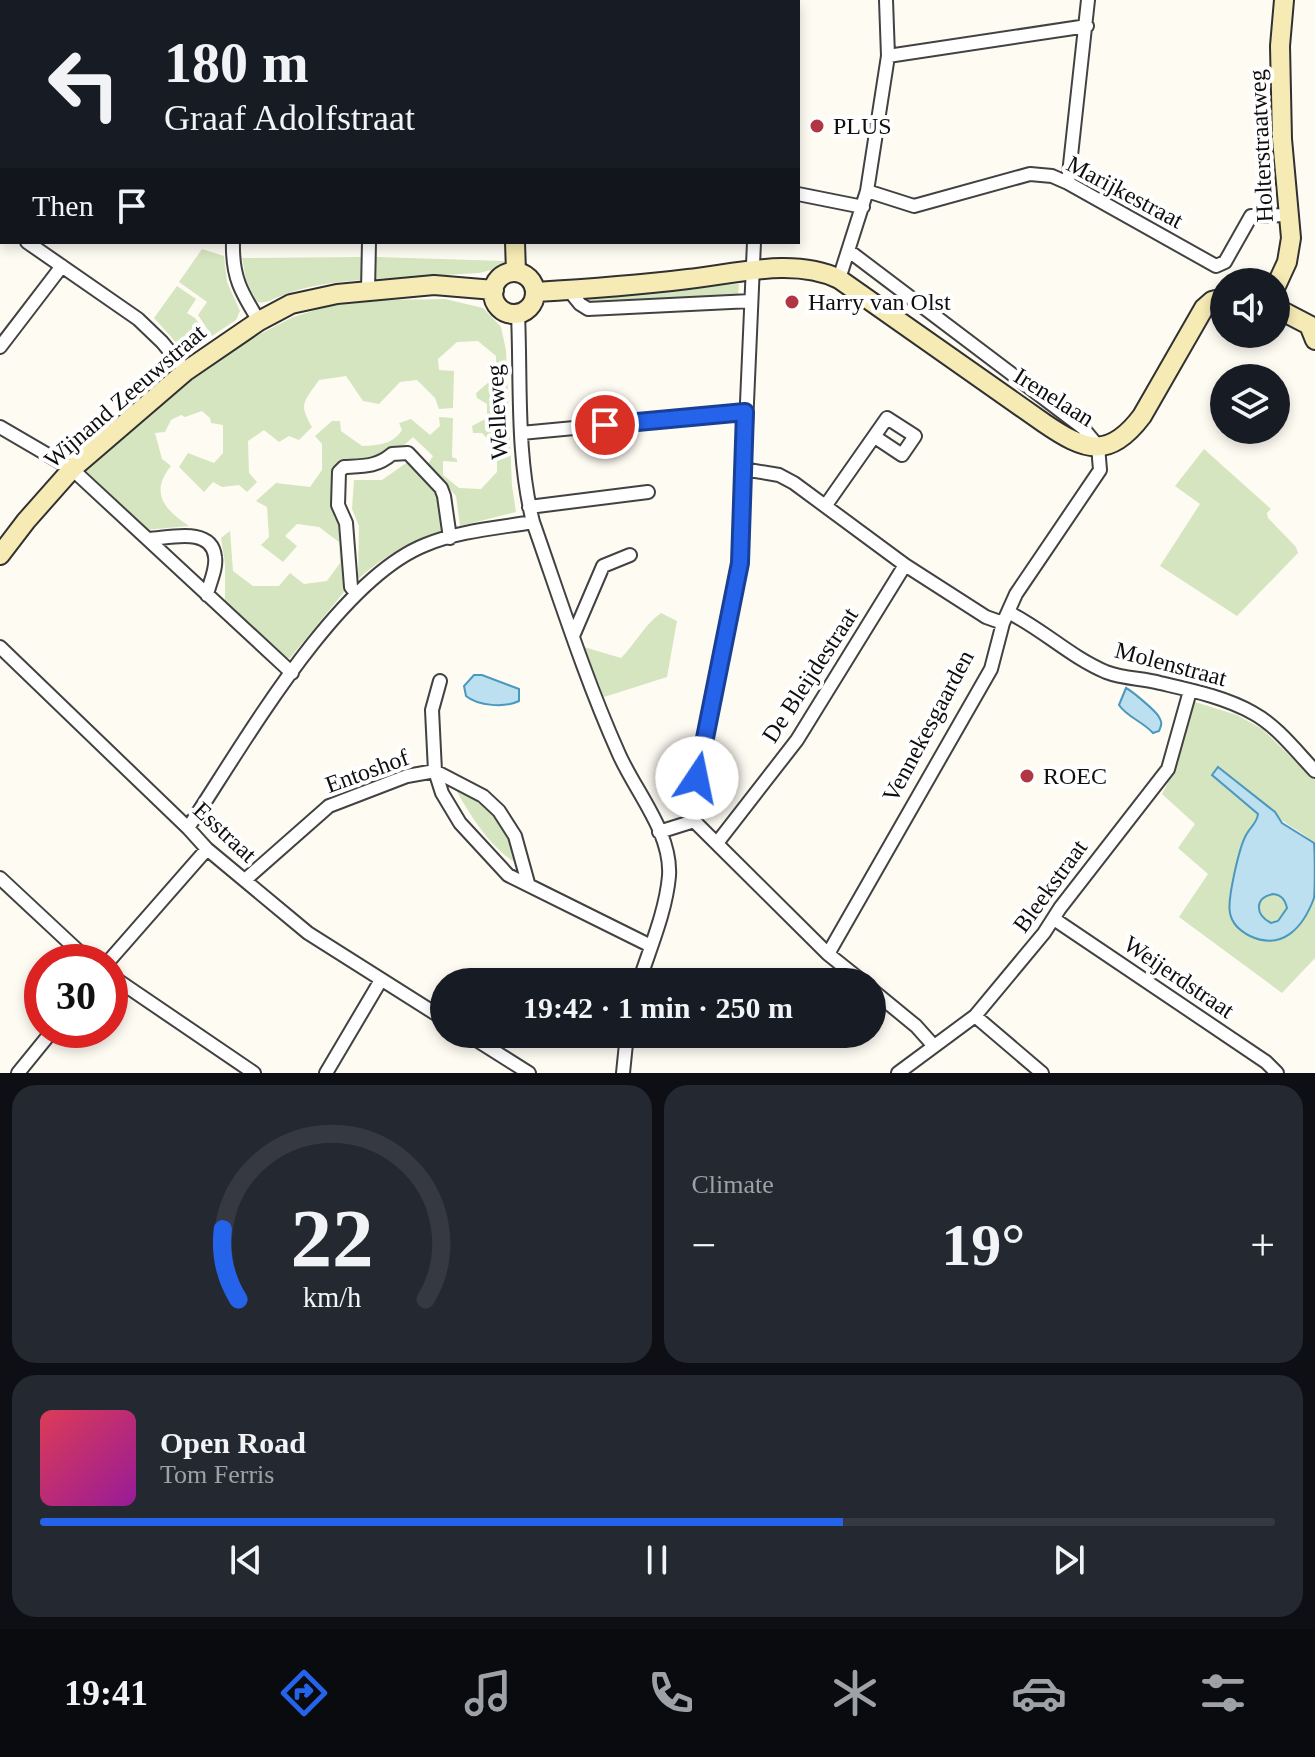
<!DOCTYPE html>
<meta charset="utf-8">
<style>
:root{--surface:#171b24;--page:#242831;--text:#f1f3f6;--muted:#9ea1a6;--line:#363941;--accent:#2563eb}
body{margin:0;font-family:"Times New Roman",serif;background:var(--page);color:var(--text);height:100vh;display:flex;flex-direction:column;font-size:30px;white-space:nowrap}
*{box-sizing:border-box;margin:0}
p{font-size:26px;color:var(--muted)}
.icon{flex:none;width:44px;height:44px;fill:none;stroke:currentColor;stroke-width:2;stroke-linecap:round;stroke-linejoin:round}
.map{position:relative;height:1073px;overflow:hidden}
.side{display:flex;flex-direction:column;gap:12px;padding:12px;background:#0d0f14;flex:1}
.side>*{flex:none}
.guide{position:absolute;left:0px;top:0px;width:800px;height:244px;box-shadow:0 4px 12px #0003;background:#171b24;color:var(--text);overflow:hidden}
.buttons{position:absolute;left:1210px;top:268px;display:grid;gap:16px}
.buttons a{display:grid;place-items:center;width:80px;height:80px;border-radius:50%;background:var(--surface);box-shadow:0 4px 12px #0003;font-size:40px}
.speed{position:absolute;left:24px;top:944px;display:flex;gap:16px;font-size:40px;font-weight:700;text-align:center}
.speed>*{display:grid;place-content:center;width:104px;height:104px;border-radius:50%;background:var(--surface);box-shadow:0 4px 12px #0003;line-height:1}
.speed .limit{border:12px solid #d22;background:#fff;color:#111}
.pin{position:absolute;display:grid;place-items:center;width:68px;height:68px;color:#fff;margin:-34px;border:4px solid #fff;border-radius:50%;box-shadow:0 2px 8px #0007}
.me{position:absolute;width:88px;margin:-44px;rotate:11deg;stroke-linejoin:round;filter:drop-shadow(0 0 6px #0008)}
.turn{display:flex;align-items:center;gap:28px;height:168px;padding:0 32px;font-size:36px}
.turn .icon{width:104px;height:104px;stroke-width:2.5}
.turn b{display:block;font-size:56px;line-height:68px}
.then{display:flex;align-items:center;height:76px;padding:0 32px;background:#0003;gap:16px;font-size:30px}
.big{font-size:60px;font-weight:700;line-height:1.1}
.side .tile{flex:1;display:flex;flex-direction:column;justify-content:center;gap:12px;min-width:0;padding:0 28px;border-radius:24px;background:var(--page)}
.side .dial{align-items:center;gap:0}
.dial svg{height:208px;overflow:visible;fill:none;stroke:var(--line);stroke-width:7;stroke-linecap:round;text-anchor:middle}
.dial text{fill:var(--text);stroke:none}
.song{display:flex;align-items:center;gap:24px}
.cover{width:96px;height:96px;border-radius:12px;background:linear-gradient(135deg,hsl(350 70% 55%),hsl(300 70% 35%))}
.played{height:8px;border-radius:4px;background:linear-gradient(90deg,var(--accent) 65%,var(--line) 65%)}
.keys{display:flex;justify-content:space-around;direction:ltr}
.heat{display:flex;justify-content:space-between;align-items:center;font-size:44px;direction:ltr}
.side .tiles{flex:1;display:grid;gap:12px;grid-template-columns:1fr 1fr}
.tile:last-child{grid-column:span 2}
.trip{position:absolute;left:430px;top:968px;width:456px;height:80px;border-radius:40px;background:var(--surface);box-shadow:0 4px 12px #0003;font-weight:700;line-height:80px;text-align:center}
.tab-bar{display:flex;height:128px;justify-content:space-around;align-items:center;background:#090b0e;color:var(--muted)}
.tab-bar .icon{width:56px;height:56px}
.tab-bar .on{color:var(--accent)}
.tab-bar b{font-size:36px;color:var(--text)}
.map>svg:first-child{display:block}
.green{fill:#d5e5bf}
.water{fill:#bde0f0;stroke:#4b98bf;stroke-width:2;fill-rule:evenodd}
.lines{fill:none;stroke-linecap:round;stroke-linejoin:round}
.street-casing{stroke:#424242;stroke-width:16}
.secondary-casing{stroke:#313131;stroke-width:22}
.street{stroke:#fff;stroke-width:12}
.secondary{stroke:#f6ebb5;stroke-width:18}
.route-casing{stroke:#184099;stroke-width:20}
.route{stroke:#2563eb;stroke-width:14}
.poi-dot{fill:#b13643;stroke:#fff;stroke-width:3}
.labels{text-anchor:middle;stroke-width:8;stroke-linejoin:round;paint-order:stroke}
.poi-label{font-size:24px;fill:#0f0f0f;stroke:#fff;text-anchor:start}
.street-label{font-size:24px;fill:#0f0f0f;stroke:#fff}
</style>
<div class="map">
<svg width="1315" height="1073" viewBox="0 0 1315 1073">
<rect width="100%" height="100%" fill="#fefbf3"/>
<path class="green" d="M0,0L123,2H2L0,192Z
M202,249L224,256L227,282L240,311L236,320L212,336L198,315L207,302L179,282Z
M364,257L363,280C336,282 306,285 281,296C271,299 268,304 257,302L246,280L242,258Z
M376,257L505,261L499,268L479,273L375,279Z
M739,284L738,296L586,303L580,298L613,289Z
M177,286L196,299L187,313L195,318L209,338L190,350L181,348L154,318Z
M445,299L483,308L501,327L506,350L512,486L516,512L460,526L456,496L428,464L433,456L413,437L384,464L339,465L334,517L344,527L345,536L344,592L290,658L283,659L225,605V564L221,538L230,531L233,571L253,586H279L290,573L304,584L327,581L340,563L339,542L319,527L297,524L285,536L297,546L283,562L261,545L269,537L267,507L256,501L276,483L310,487L322,470V444L315,436L332,421H340L341,431L362,446C378,445 392,445 402,430L399,423L411,419L430,435L440,426L439,417L453,418L452,457L457,459V462L443,461V475L459,488L481,489L497,472V449L482,433H473L472,426L487,418V404L477,398L476,393L496,376V356L478,341L457,342L438,359L439,370L454,371L453,408L439,409L435,398L417,380L400,382L379,404L363,401L346,376L319,380C304,402 298,403 312,427L299,440L289,436L279,442L264,430L248,441L249,473L257,482L247,492L239,485L222,487L213,482L204,492L179,467L188,453L214,463L223,453V425L211,423L210,418L202,411L185,417L181,415L171,420L165,432L155,433L162,459L171,466C149,493 165,510 189,526L145,530L87,476L85,468L219,351L247,341L293,317L329,306L384,300Z
M1204,449L1271,509L1267,513L1268,518L1296,547L1298,553L1237,616L1160,566L1200,504L1175,486Z
M409,461L441,495L448,529C413,538 386,555 358,579L359,526L352,509L354,480H382Z
M661,613L677,621L667,677L604,697L584,647L621,658C636,643 644,625 661,613Z
M1192,701L1237,715L1262,729L1315,780V846C1305,831 1285,827 1274,812L1258,814L1257,822L1251,828L1230,900L1243,933C1286,953 1295,931 1315,896V958L1282,993L1179,917L1208,874L1178,848L1195,824L1162,794L1174,771Z
M458,784L494,812L505,826L523,867C490,850 471,816 453,785Z
M1258 908a14 14 0 1 1 28 0a14 14 0 1 1-28 0Z"/>
<path class="water" d="M474,675H482L519,689V701C505,708 478,706 466,696L464,686Z
M1126,688C1132,691 1156,711 1159,717C1163,724 1161,725 1159,731L1153,733C1142,721 1127,717 1119,705Z
M1218,767L1275,812L1282,823L1314,843C1315,854 1315,887 1314,898C1303,928 1282,951 1250,936C1240,931 1232,924 1230,913C1227,900 1239,848 1246,835C1251,826 1257,823 1258,814L1212,775ZM1273,894C1282,895 1285,900 1287,908L1278,921L1271,923C1255,915 1254,898 1273,894Z"/>
<g class="lines">
<defs>
<path id="street" d="M245,0V2
M736,0V2
M627,2L677,0
M888,56L1087,26
M1068,183L1088,0
M867,191L914,206L1030,174L1052,176L1068,183L1216,266L1225,262L1251,216L1289,215
M798,194L863,207
M0,223L2,224
M27,242L138,319L162,342L186,371
M233,242C232,277 241,292 259,321
M839,279L867,191L888,56L886,0
M567,288L580,304L588,309L751,301
M368,291L369,242
M518,314C521,383 516,454 533,522C560,599 585,678 618,752C634,790 672,832 669,876C666,911 650,948 639,982
M0,347L62,266
M0,427L72,469L292,673
M521,433L745,412
M743,469L779,475L794,483L905,565L986,617L1003,623
M826,505L887,418L915,436L902,455L875,437
M529,507L648,492
M149,539C169,538 212,526 215,557C217,569 209,584 207,595
M356,593L351,587L346,523L338,505L339,472L344,467C363,466 377,467 392,454L408,453L441,488L444,496L450,538
M1008,612C1044,630 1069,656 1106,672C1124,679 1142,678 1160,683C1190,690 1225,697 1253,713C1277,726 1296,751 1315,771
M573,636L603,566L630,555
M0,647L188,828L207,849L308,933L444,1019
M440,681L432,710L435,771L442,793L460,823L508,875L651,946
M694,821L828,954L863,982
M188,828C242,747 335,581 425,545C458,531 498,528 533,522
M659,832L694,821L692,805L740,563L754,242
M717,843L797,740L905,565
M0,878L90,962
M245,880L329,806L407,776L435,771L483,796L499,811L515,836L528,883
M1054,919L1266,1062L1277,1073
M828,954L991,669L1003,623L1016,594L1100,470L1098,446L1083,428L849,251
M108,962L207,849
M110,975L254,1073
M872,990L916,1026L933,1045
M975,1016L1042,1073
M467,1034L529,1073
M18,1073L53,1030
M326,1073L381,980
M623,1073L627,1034
M898,1073L975,1016L1044,933L1060,908L1168,769L1190,691"/>
<path id="secondary" d="M523,2V0
M515,242L516,272
M493 293a21 21 0 1 1 42 0a21 21 0 1 1-42 0Z
M1276,286L1287,262L1291,238L1282,139L1280,46L1284,0
M536,292C586,289 638,285 688,279C735,274 794,257 839,279L1044,423C1085,451 1109,460 1142,416L1204,308L1212,301L1224,298
M1284,312L1309,325L1315,340
M0,555L26,521L72,469L186,371L259,321L291,304L337,294L434,285L494,290"/>
</defs>
<use href="#street" class="street-casing"/>
<use href="#secondary" class="secondary-casing"/>
<use href="#street" class="street"/>
<use href="#secondary" class="secondary"/>
</g>
<g class="lines">
<defs>
<path id="route" d="M605,425L745,412L740,563L697,778"/>
</defs>
<use href="#route" class="route-casing"/>
<use href="#route" class="route"/>
</g>
<g class="poi-dot">
<circle cx="817" cy="126" r="8"/>
<circle cx="792" cy="302" r="8"/>
<circle cx="1027" cy="776" r="8"/>
</g>
<g class="labels">
<g class="poi-label">
<text x="833" y="134">PLUS</text>
<text x="808" y="310">Harry van Olst</text>
<text x="1043" y="784">ROEC</text>
</g>
<g class="street-label">
<text transform="translate(1261 146) rotate(-93)" y="8">Holterstraatweg</text>
<text transform="translate(1125 192) rotate(28)" y="8">Marijkestraat</text>
<text transform="translate(125 396) rotate(-41)" y="8">Wijnand Zeeuwstraat</text>
<text transform="translate(1054 397) rotate(32)" y="8">Irenelaan</text>
<text transform="translate(497 412) rotate(-93)" y="8">Welleweg</text>
<text transform="translate(1171 664) rotate(15)" y="8">Molenstraat</text>
<text transform="translate(810 675) rotate(-57)" y="8">De Bleijdestraat</text>
<text transform="translate(928 726) rotate(-62)" y="8">Vennekesgaarden</text>
<text transform="translate(367 771) rotate(-20)" y="8">Entoshof</text>
<text transform="translate(225 832) rotate(43)" y="8">Esstraat</text>
<text transform="translate(1050 886) rotate(-54)" y="8">Bleekstraat</text>
<text transform="translate(1179 977) rotate(34)" y="8">Weijerdstraat</text>
</g>
</g>
</svg>
<div class="buttons">
<a><svg class="icon" aria-label="sound" viewBox="0 0 24 24"><path d="M4 9h4l5-4v14l-5-4H4zM17 9q2 3 0 6"/></svg></a>
<a><svg class="icon" aria-label="layers" viewBox="0 0 24 24"><path d="M12 4l9 5-9 5-9-5zM3 14l9 5 9-5"/></svg></a>
</div>
<div class="speed"><div class="limit">30</div></div>
<div class="pin" style="left:605px;top:425px;background:#d93025"><svg class="icon" aria-label="arrive" viewBox="0 0 24 24"><path d="M6 21V4h12l-3 4 3 4H6"/></svg></div>
<svg class="me" style="left:697px;top:778px" viewBox="-20 -20 40 40"><circle r="19" fill="#fff"/><path d="M0-13L10 11 0 6-10 11z" fill="#2563eb"/></svg>
<div class="trip">19:42 · 1 min · 250 m</div>
<div class="guide">
<div class="turn"><svg class="icon" aria-label="left" viewBox="0 0 24 24"><path d="M17 20v-9H6M10 6l-5 5 5 5"/></svg><div><b>180 m</b>Graaf Adolfstraat</div></div>
<div class="then">Then<svg class="icon" aria-label="arrive" viewBox="0 0 24 24"><path d="M6 21V4h12l-3 4 3 4H6"/></svg></div>
</div>
</div>
<section class="side">
<div class="tiles">
<div class="tile dial"><svg viewBox="0 0 100 80">
<path d="M14 69A42 42 0 1 1 86 69"/>
<path d="M14 69A42 42 0 0 1 8 42" stroke="#2563eb"/>
<text x="50" y="56" font-size="32" font-weight="700">22</text>
<text x="50" y="72" font-size="11">km/h</text>
</svg></div>
<div class="tile"><p>Climate</p>
<div class="heat"><a>−</a><b class="big">19°</b><a>+</a></div>
</div>
<div class="tile">
<div class="song"><i class="cover"></i><div><b>Open Road</b><p>Tom Ferris</p></div></div>
<div class="played"></div>
<div class="keys"><svg class="icon" aria-label="previous" viewBox="0 0 24 24"><path d="M18 5L8 12l10 7zM5 5v14"/></svg><svg class="icon" aria-label="pause" viewBox="0 0 24 24"><path d="M8 5v14M16 5v14"/></svg><svg class="icon" aria-label="next" viewBox="0 0 24 24"><path d="M6 5l10 7-10 7zM19 5v14"/></svg></div>
</div>
</div>
</section>
<nav class="tab-bar">
<b>19:41</b>
<svg class="icon on" aria-label="directions" viewBox="0 0 24 24"><path d="M12 3l9 9-9 9-9-9zM9 14v-3h6M13 9l2 2-2 2"/></svg>
<svg class="icon" aria-label="music" viewBox="0 0 24 24"><path d="M9 18V5l10-2v13"/><circle cx="6" cy="18" r="3"/><circle cx="16" cy="16" r="3"/></svg>
<svg class="icon" aria-label="phone" viewBox="0 0 24 24"><path d="M5 4h4l2 5-3 2q2 4 5 5l2-3 5 2v4C11 20 4 13 5 4z"/></svg>
<svg class="icon" aria-label="climate" viewBox="0 0 24 24"><path d="M12 3v18M4 7l16 10M4 17L20 7"/></svg>
<svg class="icon" aria-label="car" viewBox="0 0 24 24"><path d="M5 17H2v-5l4-1 3-4h7l3 4 3 1v5h-3M9 17h6M6 11h13"/><circle cx="7" cy="17" r="2"/><circle cx="17" cy="17" r="2"/></svg>
<svg class="icon" aria-label="filters" viewBox="0 0 24 24"><path d="M4 7h16M4 17h16"/><circle cx="9" cy="7" r="2"/><circle cx="15" cy="17" r="2"/></svg>
</nav>
